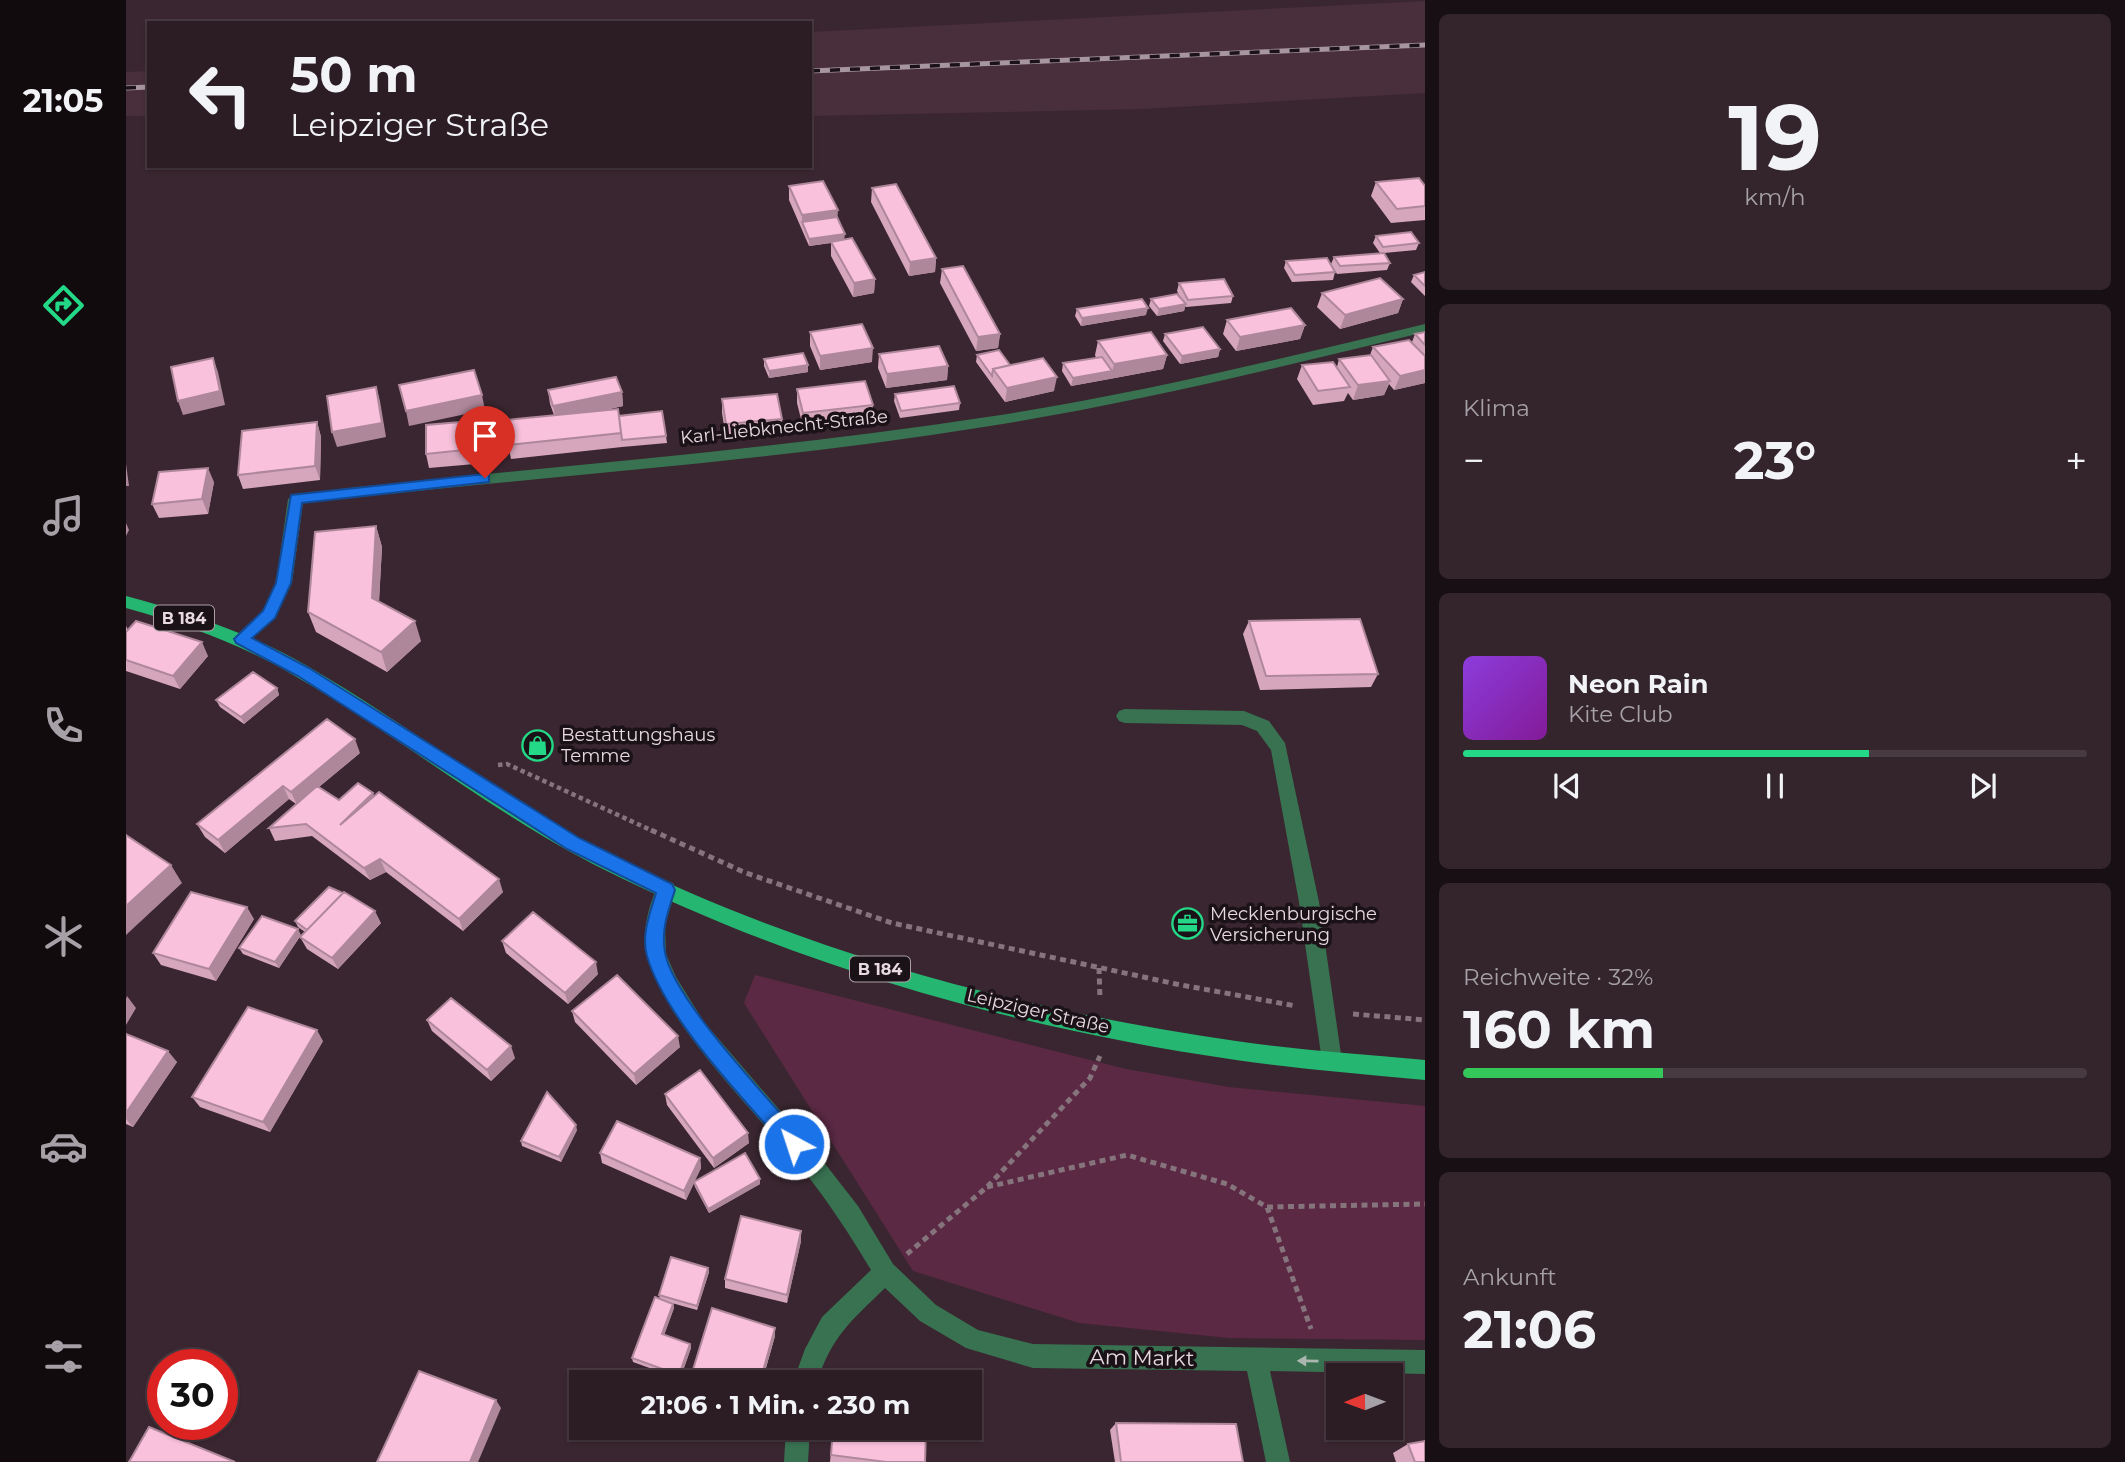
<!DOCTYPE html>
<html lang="de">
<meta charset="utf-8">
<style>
:root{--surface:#2c1c24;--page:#34252c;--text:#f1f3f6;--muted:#a6a1a6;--line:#483a41;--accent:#23d886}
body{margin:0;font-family:Montserrat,sans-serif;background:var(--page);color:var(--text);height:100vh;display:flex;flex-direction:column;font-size:26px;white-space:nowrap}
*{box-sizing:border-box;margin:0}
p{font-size:23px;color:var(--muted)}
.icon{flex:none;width:38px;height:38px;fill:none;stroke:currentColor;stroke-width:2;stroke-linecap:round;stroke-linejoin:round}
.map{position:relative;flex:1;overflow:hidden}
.details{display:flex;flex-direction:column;gap:14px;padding:14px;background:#180f14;width:700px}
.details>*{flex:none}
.hud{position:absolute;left:21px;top:21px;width:665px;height:147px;border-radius:0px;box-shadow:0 2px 5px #0004,0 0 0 2px var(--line);background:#2c1c24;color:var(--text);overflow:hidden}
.needle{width:46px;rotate:269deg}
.controls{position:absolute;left:1200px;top:1363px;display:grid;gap:14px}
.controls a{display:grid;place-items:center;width:77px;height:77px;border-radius:0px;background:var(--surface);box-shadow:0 2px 5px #0004,0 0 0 2px var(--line);font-size:35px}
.speed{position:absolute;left:21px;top:1349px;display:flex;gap:14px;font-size:35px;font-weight:700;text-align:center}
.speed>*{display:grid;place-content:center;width:91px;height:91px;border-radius:50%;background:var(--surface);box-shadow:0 2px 5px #0004,0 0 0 2px var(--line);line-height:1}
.speed .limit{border:10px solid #d22;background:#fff;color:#111}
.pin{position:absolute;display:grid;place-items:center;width:60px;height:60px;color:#fff;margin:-72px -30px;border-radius:50% 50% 50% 0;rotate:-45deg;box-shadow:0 0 7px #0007}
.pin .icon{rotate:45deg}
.me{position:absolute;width:77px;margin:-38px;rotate:320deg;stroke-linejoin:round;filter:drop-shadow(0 0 5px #0008)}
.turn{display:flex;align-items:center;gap:24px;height:147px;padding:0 28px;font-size:32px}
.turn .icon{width:91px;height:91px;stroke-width:2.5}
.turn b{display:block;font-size:49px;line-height:60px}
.big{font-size:52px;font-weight:700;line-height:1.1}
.details .tile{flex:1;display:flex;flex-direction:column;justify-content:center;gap:10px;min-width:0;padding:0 24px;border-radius:10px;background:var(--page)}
.details .dial{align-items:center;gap:0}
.dial b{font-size:91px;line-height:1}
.song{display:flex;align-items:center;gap:21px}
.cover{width:84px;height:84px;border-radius:10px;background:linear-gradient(135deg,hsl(270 70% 55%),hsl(290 70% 35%))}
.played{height:7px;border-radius:4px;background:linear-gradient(90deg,var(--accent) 65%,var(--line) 65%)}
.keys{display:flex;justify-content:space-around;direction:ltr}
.heat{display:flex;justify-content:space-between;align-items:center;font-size:38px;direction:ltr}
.charge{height:10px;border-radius:5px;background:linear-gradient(90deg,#34c759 32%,var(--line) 0)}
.trip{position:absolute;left:443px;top:1370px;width:413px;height:70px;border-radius:0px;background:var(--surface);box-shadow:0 2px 5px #0004,0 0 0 2px var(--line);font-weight:700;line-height:70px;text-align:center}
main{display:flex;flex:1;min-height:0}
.menu{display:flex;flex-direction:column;width:126px;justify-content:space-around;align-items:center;background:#120b0e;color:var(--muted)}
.menu .icon{width:49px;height:49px}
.menu .current{color:var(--accent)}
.menu b{font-size:32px;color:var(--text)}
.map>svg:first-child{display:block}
.built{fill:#492e3b}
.green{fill:#5b2944}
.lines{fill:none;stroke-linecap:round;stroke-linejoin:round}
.path-far1{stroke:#86747d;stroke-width:4.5;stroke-dasharray:4.5 3.5;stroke-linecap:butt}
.path{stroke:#86747d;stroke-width:5;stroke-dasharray:6 4.5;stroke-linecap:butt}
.minor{fill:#387251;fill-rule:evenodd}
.major{fill:#25b672;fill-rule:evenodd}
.rail-casing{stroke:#a7969e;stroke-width:5}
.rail{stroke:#1b1217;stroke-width:3.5;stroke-dasharray:10;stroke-linecap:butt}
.wall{fill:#d6a6bd}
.shaded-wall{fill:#ae879a}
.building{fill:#f9c1dc;stroke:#ae879a;stroke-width:2}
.oneway{fill:#abb6af}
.route{fill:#1a73e8;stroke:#114b97;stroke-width:2}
.labels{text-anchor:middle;stroke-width:7;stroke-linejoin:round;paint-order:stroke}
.shield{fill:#1b1217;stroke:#ab9ea4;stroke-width:2}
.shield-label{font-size:16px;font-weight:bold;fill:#e9dae1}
.street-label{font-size:18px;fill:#e9dae1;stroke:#1b1217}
.poi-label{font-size:18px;fill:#e9dae1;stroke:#1b1217;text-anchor:start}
.near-street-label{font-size:21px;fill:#e9dae1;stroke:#1b1217}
</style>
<main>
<nav class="menu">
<b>21:05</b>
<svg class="icon current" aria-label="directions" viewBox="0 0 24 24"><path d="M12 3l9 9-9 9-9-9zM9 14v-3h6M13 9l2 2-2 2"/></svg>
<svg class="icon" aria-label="music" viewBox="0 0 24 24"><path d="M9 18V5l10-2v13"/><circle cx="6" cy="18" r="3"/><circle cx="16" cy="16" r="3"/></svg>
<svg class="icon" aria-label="phone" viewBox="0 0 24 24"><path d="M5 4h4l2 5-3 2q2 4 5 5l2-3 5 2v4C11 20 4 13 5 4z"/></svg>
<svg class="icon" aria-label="climate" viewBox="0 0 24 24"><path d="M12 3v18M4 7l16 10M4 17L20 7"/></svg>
<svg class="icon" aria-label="car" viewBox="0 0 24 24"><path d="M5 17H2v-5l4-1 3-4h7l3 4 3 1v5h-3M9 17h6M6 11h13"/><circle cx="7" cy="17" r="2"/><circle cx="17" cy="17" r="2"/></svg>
<svg class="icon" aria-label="filters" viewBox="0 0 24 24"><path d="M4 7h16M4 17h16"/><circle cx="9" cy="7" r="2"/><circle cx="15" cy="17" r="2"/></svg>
</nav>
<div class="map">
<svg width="1299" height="1462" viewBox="0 0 1299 1462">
<rect width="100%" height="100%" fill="#3a2630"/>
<path class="built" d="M1299,1V93L1017,109L684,116V32Z
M23,71V116H0V72Z"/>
<path class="green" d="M629,975L1000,1069L1103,1087L1299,1106V1340L1103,1338L953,1323L787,1271L618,1003Z"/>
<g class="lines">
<path class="path-far1" d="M372,765L381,764L529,832"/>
<path class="path" d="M525,830L620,873L766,923L1050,984L1170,1006
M973,968L974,998
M1227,1014L1299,1020
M861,1187L1001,1155L1101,1184L1141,1207L1185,1329
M1141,1207L1299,1204
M781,1254L861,1187L964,1078L974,1056"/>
<path class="minor" d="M1299,324V332C1155,367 1010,403 864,426C636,463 406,477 177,503L166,583L149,618L121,643L115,645L107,639L137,610L150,583L162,499L170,494C400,468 632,452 861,417C1009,395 1154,359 1299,324Z
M999,709L1118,711L1143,721L1159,743L1193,902L1216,1061L1213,1068L1206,1071L1199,1068L1196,1061L1173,902L1145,750L1131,731L1116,725L999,723L993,721L990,716L993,711Z
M540,881L547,883L550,889L539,925L540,954L550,977L578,1022L693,1156L732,1206L767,1264L810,1305L852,1330L907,1344L1299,1350V1374L1144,1371L1164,1462H1140L1121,1371L907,1368L840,1348L794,1321L759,1288C725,1321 706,1336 691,1382H667L679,1349L696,1317L745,1270C724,1235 702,1201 676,1169C630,1112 539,1025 521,955C515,932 523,904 533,883Z
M660,1428H684L682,1462H658Z"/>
<path class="major" d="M0,596C63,613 126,634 183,667C288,728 384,806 493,860C685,954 899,1011 1110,1041C1173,1050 1236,1054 1299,1060V1080C1236,1074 1173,1069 1110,1060C894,1029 675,968 479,870C370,816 275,737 169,676C117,645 59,624 0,608Z"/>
<defs>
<path id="rail" d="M684,71L1299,45
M0,88L23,87"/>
</defs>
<use href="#rail" class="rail-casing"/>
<use href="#rail" class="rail"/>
</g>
<path class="wall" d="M1250,182L1299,206V220L1265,223L1245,196Z
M663,186L711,217L718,239L749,279L748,293L727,297L705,256V243L683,246L663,200Z
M746,188L810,258L809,272L783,276L745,202Z
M1250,236L1293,243L1290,250L1258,253L1264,263L1261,270L1211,274L1205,264L1208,257L1254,253L1247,243Z
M1160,261L1209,272L1207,280L1166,282L1158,268Z
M816,269L874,334L872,348L850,351L814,283Z
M1299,272V296L1285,282L1288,275Z
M1053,283L1107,296L1105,303L1060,307L1059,306L1058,311L1031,316L1023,306L1025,299H1055L1051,291Z
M1196,293L1277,299L1272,313L1214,329L1191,307Z
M951,309L1020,315L955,326L949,316Z
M1101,320L1179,325L1174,339L1110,351L1097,334Z
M684,332L746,362L694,370L684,346Z
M1299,332V383L1268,390L1263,384L1258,395L1227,400L1222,393L1218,401L1187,405L1171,379L1176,365L1211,367L1213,359L1244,355L1247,347L1286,342L1289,334Z
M1039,334L1094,349L1092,357L1054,364L1037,341Z
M972,341L1041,355L1037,369L945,386L936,371L937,363L970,358L969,355Z
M753,354L822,366L821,380L760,388L752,368Z
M851,355L884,365L928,391L879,402L850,362Z
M638,359L682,365V372L643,378L638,366Z
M671,389L747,405L746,419L677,427L671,403Z
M422,390L496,392L497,406L475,411L493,416L540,436L541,443L496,447V445V447L385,459L382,445L428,415L424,404Z
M769,394L834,403L833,410L774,418L768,401Z
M596,399L656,419V433L600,438L596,413Z
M357,420L360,434V463L303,468L300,454Z
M191,422L195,437L194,480L117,489L112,475Z
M88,482L82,514L33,518L26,504Z
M250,526L256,547L253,602L295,641L261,672L190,632L182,612Z
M1123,621L1252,674L1245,687L1134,690L1117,634Z
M0,626L2,630L82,656L54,689L0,671Z
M151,688L153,695L118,724L94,707L90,700Z
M234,753L193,787L213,800L248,796L377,892L337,931L260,872L244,880L186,836L149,841L143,828L170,804L163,799L99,853L79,837L71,824Z
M128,919L90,981L35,965L27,953Z
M169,921L255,923L212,969L181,949L174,937L179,932L172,927Z
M175,935L153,968L117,954L113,948Z
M376,941L472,974L442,1004L380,953Z
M446,1011L554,1047L510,1085L449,1022Z
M301,1020L389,1058L365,1081L306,1031Z
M0,1034L51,1062L7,1127L0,1124Z
M197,1041L144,1132L74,1107L66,1097Z
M539,1094L623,1143L588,1168L541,1105Z
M451,1130L435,1162L396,1146L395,1141Z
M474,1153L574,1158L575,1168L568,1182L634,1179V1184L583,1213L569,1187L568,1183L560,1200L476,1163Z
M675,1241L661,1303L599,1288V1279Z
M582,1268L583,1272L571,1310L542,1302L547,1304L548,1308L538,1335L564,1344L565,1348L554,1379L507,1362L506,1358L534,1299L533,1295Z
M649,1336L636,1382H566L565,1376Z
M990,1423L1117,1462H989L984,1430Z
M707,1428L799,1462H704Z
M1282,1444L1299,1462H1270L1267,1453Z"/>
<path class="shaded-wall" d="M712,210L711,224L676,222V215Z
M719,234L718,241L683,246V239Z
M810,258L809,272L783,276L784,262Z
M749,279L748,293L727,297L728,283Z
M1277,299L1272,313L1214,329L1219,315Z
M1060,304L1058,311L1031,316L1033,309Z
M1022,308L1020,315L955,326L956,318Z
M1179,325L1174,339L1110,351L1114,337Z
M874,334L872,348L850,351L852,337Z
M747,348L746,362L694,370V356Z
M1094,349L1092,357L1054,364L1056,356Z
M1041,355L1037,369L984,379L988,364Z
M87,358L92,372L99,405L57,415L52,401Z
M682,365V372L643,378V371Z
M822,366L821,380L760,388L761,374Z
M1299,370V383L1268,390L1274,376Z
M986,371L984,379L945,386L947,378Z
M931,377L928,391L879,402L881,388Z
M1264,381L1258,395L1227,400L1232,385Z
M250,387L254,401L260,437L211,447L206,432Z
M496,392L497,406L430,420L427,406Z
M356,395L359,410L283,426L280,411Z
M357,420L360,434V463L357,448Z
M191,422L195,437L194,480L189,466Z
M0,464L3,486H0Z
M82,468L88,482L82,514L76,499Z
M0,523L3,530L0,536Z
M250,526L256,547L252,618L246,598Z
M289,621L295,641L261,672L255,652Z
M76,642L82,656L54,689L47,676Z
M151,688L153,695L118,724L115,717Z
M229,739L234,753L171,805L165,792Z
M157,786L163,799L99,853L92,840Z
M247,793L252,806L214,825Z
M254,859L260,872L244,880L238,868Z
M45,865L56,883L0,935V906Z
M373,879L377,892L337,931L333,919Z
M121,907L128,919L90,981L83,969Z
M249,911L255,923L212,969L206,958Z
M172,929L175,935L153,968L149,962Z
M470,962L472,974L442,1004L439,993Z
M1,996L10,1008L0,1025V999Z
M191,1030L197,1041L144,1132L137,1122Z
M552,1036L554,1047L510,1085L508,1074Z
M385,1046L389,1058L365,1081L361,1070Z
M42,1051L51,1062L7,1127L0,1119V1113Z
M450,1125L451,1130L435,1162L433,1157Z
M622,1133L623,1143L588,1168L587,1158Z
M574,1158L575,1168L560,1200L558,1191Z
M634,1179V1184L583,1213L582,1209Z
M675,1231V1241L661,1303V1295Z
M582,1268L583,1272L571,1310V1306Z
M547,1304L548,1308L537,1338L536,1334Z
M649,1328V1336L636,1382H634Z
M564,1344L565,1348L554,1379L553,1375Z
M370,1400L375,1408L352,1462H344Z"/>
<path class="building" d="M1293,178L1299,186V206L1271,209L1250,182Z
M697,181L712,210L676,215L663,186Z
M770,184L810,258L784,262L746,188Z
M711,217L719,234L683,239L676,222Z
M1285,232L1293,243L1257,247L1250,236Z
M726,238L749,279L728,283L705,242Z
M1258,253L1264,263L1214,266L1208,257Z
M1201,258L1209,272L1169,275L1160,261Z
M837,266L874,334L852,337L816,269Z
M1299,272V286L1288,275Z
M1254,278L1277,299L1219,315L1196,293Z
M1098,279L1107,296L1062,300L1053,283Z
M1051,294L1060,304L1033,309L1025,299Z
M1016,299L1022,308L956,318L951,309Z
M1165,308L1179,325L1114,337L1101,320Z
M736,324L747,348L694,356L684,332Z
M1077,327L1094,349L1056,356L1039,334Z
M1025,332L1041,355L988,364L972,341Z
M1299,332V345L1289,334Z
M1283,340L1299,356V370L1274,376L1247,347Z
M813,346L822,366L761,374L753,354Z
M873,350L884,365L867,369L866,376L851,355Z
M677,353L682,365L643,371L638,359Z
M1245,355L1264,381L1232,385L1213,359Z
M976,357L986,371L947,378L937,363Z
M87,358L94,391L52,401L45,367Z
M917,358L931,377L881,388L867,369Z
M1207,362L1224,387L1192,391L1176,365Z
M348,370L356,395L280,411L273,385Z
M490,377L496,392L427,406L422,390Z
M739,381L747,405L677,413L671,389Z
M828,386L834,403L775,411L769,394Z
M250,387L256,423L206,432L201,396Z
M651,394L656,419L600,424L596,399Z
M492,409L495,433L382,445L380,420Z
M536,411L540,436L496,440L493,416Z
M357,420V448L300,454V425Z
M191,422L189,466L112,475L116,431Z
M82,468L76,499L26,504L33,472Z
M250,526L246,598L289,621L255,652L182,612L189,532Z
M1234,619L1252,674L1140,676L1123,621Z
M10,621L76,642L47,676L0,660V632Z
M127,672L151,688L115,717L90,700Z
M201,719L229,739L165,792L157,786L92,840L71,824Z
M232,783L247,793L214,825L253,792L373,879L333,919L254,859L238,868L180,824L143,828L191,786L213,800Z
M0,835L45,865L0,906Z
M203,887L217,893L181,930L169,921Z
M65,892L121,907L83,969L27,953Z
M218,892L249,911L206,958L174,937Z
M407,912L470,962L439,993L376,941Z
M136,916L172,929L149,962L113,948Z
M491,975L552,1036L508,1074L446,1011Z
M325,998L385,1046L361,1070L301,1020Z
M122,1007L191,1030L137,1122L66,1097Z
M0,1034L42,1051L0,1113Z
M574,1070L622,1133L587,1158L539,1094Z
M421,1092L450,1125L433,1157L395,1141Z
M491,1121L574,1158L558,1191L474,1153Z
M619,1153L634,1179L582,1209L568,1182Z
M615,1216L675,1231L661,1295L599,1279Z
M545,1257L582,1268L571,1306L533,1295Z
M529,1297L547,1304L536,1334L564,1344L553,1375L506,1358Z
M586,1308L649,1328L634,1382H587L565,1376Z
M293,1371L370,1400L344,1462H251Z
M990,1423L1110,1424L1117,1462H995Z
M23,1427L109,1462H3Z
M707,1428H800L799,1462H760L705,1455Z
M1299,1441V1462H1289L1282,1444Z"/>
<defs><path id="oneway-solid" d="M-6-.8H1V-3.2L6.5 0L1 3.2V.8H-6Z" transform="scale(1.75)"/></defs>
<use class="oneway" href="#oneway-solid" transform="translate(1182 1361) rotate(-179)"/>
<path class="route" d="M359,474L363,475V482L176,503L165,583L149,618L126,638L183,668L453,838L546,884L549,890C542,911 535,930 539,952C546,998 643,1099 675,1137L678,1144L675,1150L668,1153L662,1150C619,1100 539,1019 521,956C515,935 524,913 530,893L441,849L172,676L110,643L108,639L137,611L150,583L165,495Z"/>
<defs>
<symbol id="shop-ring" viewBox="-11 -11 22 22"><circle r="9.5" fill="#1b1217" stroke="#23d886" stroke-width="1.5"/><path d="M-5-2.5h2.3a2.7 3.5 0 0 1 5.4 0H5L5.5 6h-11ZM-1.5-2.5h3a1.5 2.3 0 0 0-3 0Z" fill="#23d886"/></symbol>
<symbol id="office-ring" viewBox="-11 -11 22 22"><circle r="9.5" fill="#1b1217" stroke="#23d886" stroke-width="1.5"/><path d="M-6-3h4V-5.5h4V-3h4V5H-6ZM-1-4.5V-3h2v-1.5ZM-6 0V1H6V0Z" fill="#23d886"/></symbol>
</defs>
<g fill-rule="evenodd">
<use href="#shop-ring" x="394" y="728" width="35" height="35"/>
<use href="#office-ring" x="1044" y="906" width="35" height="35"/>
</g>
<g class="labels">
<g class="shield">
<rect x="28" y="605.5" width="60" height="25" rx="5"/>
<rect x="724" y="956.5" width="60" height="25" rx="5"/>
</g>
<g class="shield-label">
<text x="58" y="624">B 184</text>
<text x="754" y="975">B 184</text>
</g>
<g class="street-label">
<text transform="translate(658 427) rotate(-6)" y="6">Karl-Liebknecht-Straße</text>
<text transform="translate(912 1011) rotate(13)" y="6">Leipziger Straße</text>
</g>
<g class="poi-label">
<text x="435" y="741">Bestattungshaus<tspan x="435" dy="21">Temme</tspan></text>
<text x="1084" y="920">Mecklenburgische<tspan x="1084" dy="21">Versicherung</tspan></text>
</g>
<g class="near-street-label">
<text transform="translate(1016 1358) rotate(1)" y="7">Am Markt</text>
</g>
</g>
</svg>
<div class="controls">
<a><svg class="needle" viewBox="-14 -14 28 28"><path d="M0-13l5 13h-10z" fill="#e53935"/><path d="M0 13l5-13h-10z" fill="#a6a1a6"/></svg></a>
</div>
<div class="speed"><div class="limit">30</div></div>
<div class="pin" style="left:359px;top:478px;background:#d93025"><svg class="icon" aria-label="arrive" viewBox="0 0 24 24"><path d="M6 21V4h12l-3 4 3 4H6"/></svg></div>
<svg class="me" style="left:668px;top:1144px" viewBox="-20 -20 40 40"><circle r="17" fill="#1a73e8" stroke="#fff" stroke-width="3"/><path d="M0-11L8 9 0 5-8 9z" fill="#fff"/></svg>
<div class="trip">21:06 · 1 Min. · 230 m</div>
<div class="hud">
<div class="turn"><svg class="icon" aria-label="left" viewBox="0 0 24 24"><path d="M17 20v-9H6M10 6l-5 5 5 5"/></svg><div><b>50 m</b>Leipziger Straße</div></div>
</div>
</div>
<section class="details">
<div class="tile dial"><b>19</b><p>km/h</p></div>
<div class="tile"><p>Klima</p>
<div class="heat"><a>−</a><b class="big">23°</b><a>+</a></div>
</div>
<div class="tile">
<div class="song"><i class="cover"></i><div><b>Neon Rain</b><p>Kite Club</p></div></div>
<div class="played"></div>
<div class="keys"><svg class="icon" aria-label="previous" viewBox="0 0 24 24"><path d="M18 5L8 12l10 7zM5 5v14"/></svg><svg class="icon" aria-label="pause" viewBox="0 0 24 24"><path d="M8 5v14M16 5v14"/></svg><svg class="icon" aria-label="next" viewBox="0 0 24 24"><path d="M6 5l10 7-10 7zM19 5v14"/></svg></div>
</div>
<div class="tile"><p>Reichweite · 32%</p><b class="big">160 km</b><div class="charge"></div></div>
<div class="tile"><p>Ankunft</p><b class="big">21:06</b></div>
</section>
</main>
